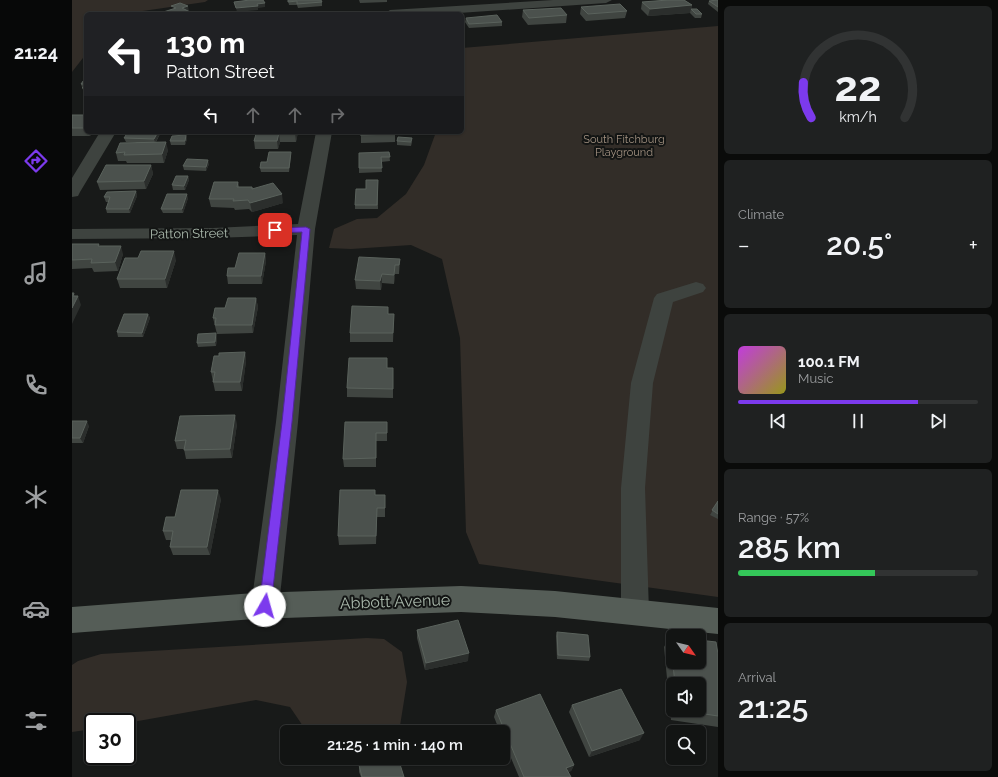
<!DOCTYPE html>
<meta charset="utf-8">
<style>
:root{--surface:#121413;--page:#1f2121;--text:#f1f3f6;--muted:#9c9ea0;--line:#313333;--accent:#7c3aed}
body{margin:0;font-family:Raleway,sans-serif;background:var(--page);color:var(--text);height:100vh;display:flex;flex-direction:column;font-size:15px;white-space:nowrap}
*{box-sizing:border-box;margin:0}
p{font-size:13px;color:var(--muted)}
.icon{flex:none;width:22px;height:22px;fill:none;stroke:currentColor;stroke-width:2;stroke-linecap:round;stroke-linejoin:round}
.map{position:relative;flex:1;overflow:hidden}
.drawer{display:flex;flex-direction:column;gap:6px;padding:6px;background:#0a0b0a;width:280px}
.drawer>*{flex:none}
.top-card{position:absolute;left:12px;top:12px;width:380px;height:122px;border-radius:6px;box-shadow:0 1px 3px #0004,0 0 0 1px var(--line);background:#202124;color:#fff;overflow:hidden}
.needle{width:26px;rotate:124deg}
.tools{position:absolute;left:594px;top:629px;display:grid;gap:8px}
.tools a{display:grid;place-items:center;width:40px;height:40px;border-radius:6px;background:var(--surface);box-shadow:0 1px 3px #0004,0 0 0 1px var(--line);font-size:20px}
.speed{position:absolute;left:12px;top:713px;display:flex;gap:8px;font-size:20px;font-weight:700;text-align:center}
.speed>*{display:grid;place-content:center;width:52px;height:52px;border-radius:50%;background:var(--surface);box-shadow:0 1px 3px #0004,0 0 0 1px var(--line);line-height:1}
.speed .limit{border:2px solid #111;border-radius:6px;background:#fff;color:#111}
.pin{position:absolute;display:grid;place-items:center;width:34px;height:34px;color:#fff;margin:-17px;border-radius:8px;box-shadow:0 2px 6px #0006}
.me{position:absolute;width:44px;margin:-22px;rotate:7deg;stroke-linejoin:round;filter:drop-shadow(0 0 3px #0008)}
.turn{display:flex;align-items:center;gap:14px;height:84px;padding:0 16px;font-size:18px}
.turn .icon{width:52px;height:52px;stroke-width:2.5}
.turn b{display:block;font-size:28px;line-height:34px}
.lanes{display:flex;align-items:center;height:38px;padding:0 16px;background:#0003;justify-content:center;gap:20px;direction:ltr}
.lanes .off{opacity:.35}
.big{font-size:30px;font-weight:600;line-height:1.1}
.drawer .card{flex:1;display:flex;flex-direction:column;justify-content:center;gap:6px;min-width:0;padding:0 14px;border-radius:6px;background:var(--page)}
.drawer .dial{align-items:center;gap:0}
.dial svg{height:104px;overflow:visible;fill:none;stroke:var(--line);stroke-width:7;stroke-linecap:round;text-anchor:middle}
.dial text{fill:var(--text);stroke:none}
.song{display:flex;align-items:center;gap:12px}
.cover{width:48px;height:48px;border-radius:6px;background:linear-gradient(135deg,hsl(290 70% 55%),hsl(60 70% 35%))}
.played{height:4px;border-radius:2px;background:linear-gradient(90deg,var(--accent) 75%,var(--line) 75%)}
.keys{display:flex;justify-content:space-around;direction:ltr}
.heat{display:flex;justify-content:space-between;align-items:center;font-size:22px;direction:ltr}
.charge{height:6px;border-radius:3px;background:linear-gradient(90deg,#34c759 57%,var(--line) 0)}
.trip{position:absolute;left:208px;top:725px;width:230px;height:40px;border-radius:6px;background:var(--surface);box-shadow:0 1px 3px #0004,0 0 0 1px var(--line);font-weight:600;line-height:40px;text-align:center}
main{display:flex;flex:1;min-height:0}
.dock{display:flex;flex-direction:column;width:72px;justify-content:space-around;align-items:center;background:#070808;color:var(--muted)}
.dock .icon{width:28px;height:28px}
.dock .on{color:var(--accent)}
.dock b{font-size:18px;color:var(--text)}
.map>svg:first-child{display:block}
.green{fill:#322d28}
.lines{fill:none;stroke-linecap:round;stroke-linejoin:round}
.minor{fill:#3e433f;fill-rule:evenodd}
.major{fill:#555d57;fill-rule:evenodd}
.wall{fill:#404541;fill-rule:evenodd}
.shaded-wall{fill:#2b2e2c}
.building{fill:#4b514d;stroke:#5a625c}
.route{fill:#7c3aed;stroke:#51269a}
.labels{text-anchor:middle;stroke-width:4;stroke-linejoin:round;paint-order:stroke}
.far-park-label{font-size:11px;fill:#a39282;stroke:#131514}
.street-label{font-size:13px;fill:#aab9ac;stroke:#131514}
.near-street-label{font-size:16px;fill:#aab9ac;stroke:#131514}
</style>
<main>
<nav class="dock">
<b>21:24</b>
<svg class="icon on" aria-label="directions" viewBox="0 0 24 24"><path d="M12 3l9 9-9 9-9-9zM9 14v-3h6M13 9l2 2-2 2"/></svg>
<svg class="icon" aria-label="music" viewBox="0 0 24 24"><path d="M9 18V5l10-2v13"/><circle cx="6" cy="18" r="3"/><circle cx="16" cy="16" r="3"/></svg>
<svg class="icon" aria-label="phone" viewBox="0 0 24 24"><path d="M5 4h4l2 5-3 2q2 4 5 5l2-3 5 2v4C11 20 4 13 5 4z"/></svg>
<svg class="icon" aria-label="climate" viewBox="0 0 24 24"><path d="M12 3v18M4 7l16 10M4 17L20 7"/></svg>
<svg class="icon" aria-label="car" viewBox="0 0 24 24"><path d="M5 17H2v-5l4-1 3-4h7l3 4 3 1v5h-3M9 17h6M6 11h13"/><circle cx="7" cy="17" r="2"/><circle cx="17" cy="17" r="2"/></svg>
<svg class="icon" aria-label="filters" viewBox="0 0 24 24"><path d="M4 7h16M4 17h16"/><circle cx="9" cy="7" r="2"/><circle cx="15" cy="17" r="2"/></svg>
</nav>
<div class="map">
<svg width="646" height="777" viewBox="0 0 646 777">
<rect width="100%" height="100%" fill="#181a19"/>
<path class="green" d="M0,0H136L133,2L50,14H14V54L0,72Z
M646,26V597L407,564L394,532L388,338L370,259L339,245L279,249L257,248L262,229L285,219L305,218L334,194L352,165L364,132H390V48Z
M295,638L312,639L330,652L335,682L327,732H235L218,707L184,700L55,723L21,722V729L0,732V665L6,661L29,654Z"/>
<g class="lines">
<path class="minor" d="M481,0H540L534,3L372,14H312L318,10Z
M28,132H44L8,192L6,196L0,197V178Z
M244,132H260L243,229L226,422L207,606L203,615L193,619L183,615L179,606L204,422L225,235L141,238L0,239V229L141,228L226,224Z
M624,282L631,284L634,288L631,292L601,302L581,383L573,488L577,612L573,621L563,625L553,621L549,612V488L559,383L582,298L585,294Z"/>
<path class="major" d="M389,586L483,591L646,608V634L483,617L389,612L182,619L0,633V607L182,593Z"/>
</g>
<path class="wall" d="M216,0L250,2V6L226,8L225,5H217Z
M287,0H315V2L288,3Z
M589,0H612L620,5L618,13L576,16L569,9L570,2L589,1Z
M646,0V12L636,4L637,1Z
M509,7L555,11L553,18L514,21L508,14Z
M619,9L630,14L629,18H623L618,13Z
M451,10L495,15L494,23L456,25L450,17Z
M394,18L430,22V26L397,28L393,22Z
M14,77V96H13L9,84Z
M0,115H14V132H21L18,136H0Z
M89,132L84,142L96,150L92,163H55L54,161H46L44,153L65,142H54L52,138Z
M109,132H124L123,135L110,134Z
M226,132L224,142H208L206,149H183L182,141L195,134Z
M289,132H323V142L289,143Z
M114,135L115,139L113,145H99L98,141Z
M325,141L340,142L339,146L325,145Z
M317,152L318,161L309,162L310,172L287,173V168Z
M219,156L217,172H189L188,168L195,162Z
M137,164L134,171L112,170L111,166Z
M79,165L81,174L74,189L28,190L25,182Z
M116,176L117,180L113,190H101L100,185Z
M306,180V209H283V205L294,189Z
M166,182L167,187H180L181,189L211,203L180,212L177,209L163,210L162,208L139,207L137,199Z
M64,191L65,196L58,213H35L34,209L37,202H34L32,197Z
M116,198L111,213H91L89,209Z
M0,244H27V246L51,254L46,271L22,272L20,268L0,269Z
M193,253L194,261L190,284H156L155,276L163,268Z
M66,258L104,260L95,288H48L45,279Z
M328,259L327,274H323L322,284L310,283L309,290L284,289L283,280Z
M184,298L186,307L181,333L145,334L141,318L153,308Z
M76,314L78,318L71,337H46L45,332Z
M316,314H322L321,342H278V333Z
M145,337L144,346L126,347L125,343Z
M173,352L174,361L170,391H143L139,372L147,356Z
M315,368H321V398L275,397V388Z
M0,421L17,426L11,443H0Z
M315,422V441H304V467H272L271,459Z
M165,424L160,458L114,459L112,449H105L103,441Z
M303,495H313V517H305L304,544L267,545L266,536Z
M149,499L138,555H101L98,547L99,540H94L91,531L103,517Z
M646,501V519L638,515Z
M345,630L396,661L353,670L345,638Z
M485,632L518,657L517,661L485,659L484,636Z
M598,636L646,654V727L599,720L592,647ZM601,684H627V710H601Z
M500,705L568,740L517,757L497,712Z
M424,710L502,765L499,771L496,772L499,777H447L431,739V732H428L422,717Z
M287,765L332,777H289L287,772Z"/>
<path class="shaded-wall" d="M193,3V7L186,8V10L165,12L164,8L185,4Z
M620,5L618,13L576,16L578,9Z
M116,6L117,12H118L119,14H111L110,8Z
M16,132H21L18,136Z
M86,132H89L83,143L82,139Z
M223,132H226L224,142L223,133Z
M207,133L208,142L206,149L205,141Z
M114,135L115,139L113,145V141Z
M94,142L96,150L92,163L90,154Z
M136,160L137,164L134,171V167Z
M79,165L81,174L74,189L72,181Z
M116,176L117,180L113,190L112,186Z
M64,191L65,196L58,213L57,209Z
M115,194L116,198L111,213L110,209Z
M210,194L211,203L180,212L178,203Z
M49,246L51,254L46,271L43,262Z
M102,251L104,260L95,288L93,279Z
M193,253L194,261L190,284L189,276Z
M323,265V274L322,284V275Z
M310,274V283L309,290L308,281Z
M2,293L4,300L6,296L9,305L0,324V308L1,296Z
M184,298L186,307L181,333L180,325Z
M76,314L78,318L71,337L70,333Z
M144,333L145,337L144,346L143,342Z
M173,352L174,361L170,391L168,382Z
M163,415L165,424L160,458L158,449Z
M15,421L17,426L11,443L8,438Z
M146,490L149,499L138,555L135,547Z
M397,653L396,661L353,670L354,663Z
M572,733L568,740L517,757L520,751Z
M502,765L499,771L491,774L494,768Z"/>
<path class="building" d="M178,0H191L193,3L185,4L186,6L164,8L162,2Z
M216,0H249L250,2L225,4V1L216,2Z
M596,0H612L620,5L578,9L570,2Z
M646,0V7L637,1L645,0Z
M108,3L116,6L110,8L118,12L112,14H85L104,8L99,6Z
M548,4L555,11L516,14L509,7Z
M489,8L495,15L457,18L451,10Z
M619,9H625L630,14H624Z
M425,15L430,22L397,24L394,18Z
M14,77V88H10L14,84H9Z
M0,115H14V128H0Z
M56,132H86L82,139L52,138Z
M195,132H223V133H207L205,141H182L184,134H195Z
M289,132H323V134L288,135Z
M114,135L113,141H98L100,136Z
M326,137L340,138L339,142L325,141Z
M94,142L90,154L52,155L53,152L44,153L48,143Z
M197,152H219L217,168H188L189,162H195Z
M317,152L318,157H309L310,168H287V153Z
M115,159L136,160L134,167L111,166Z
M34,165H79L72,181L25,182Z
M104,176H116L112,186L100,185Z
M294,180H306L305,205H283L284,189H294Z
M142,182H166L165,187H180V189L201,183L210,194L178,203L176,200L161,201L162,199H137Z
M64,191L57,209H34L38,197H32L35,192Z
M95,194H115L110,209H89Z
M0,244H27L26,246H49L43,262L19,263L20,259L0,260Z
M69,251H102L93,279H45L53,258H66Z
M167,253H193L189,276H155L156,268H163Z
M287,257L328,259L327,265H323L322,275L310,274L308,281L283,280Z
M0,293H2L1,296H6L0,308Z
M156,298H184L180,325H143L144,318H141L143,308H153Z
M280,306L316,307V314H322L321,333H278Z
M52,314H76L70,333L45,332Z
M144,333L143,342L125,343L126,334Z
M173,352L168,382H141L143,372H139L142,356H147V353Z
M277,358H315V368H321V389L275,388Z
M163,415L158,449L112,450L114,440L103,441L108,416Z
M0,421H15L8,438H0Z
M273,422H315V433H304V458L271,459Z
M109,490H146L135,547H98L101,531H91L94,517H103Z
M268,490H303V495H313V508H305L304,536H266Z
M646,501V514L640,510Z
M386,620L397,653L354,663L345,630Z
M485,632L516,635L518,657L486,655Z
M598,636H601V662H627V640L644,642L646,654V716L606,710H627V684H603Z
M549,689L572,733L520,751L500,705Z
M468,694L502,765L494,768L499,777H452L424,710Z
M305,758H326L332,777H290L287,765Z"/>
<path class="route" d="M234,227L238,229L220,422L199,606L197,610L193,611L189,610L187,606L210,422L230,232L203,233L200,230L203,228Z"/>
<g class="labels">
<g class="far-park-label">
<text x="552" y="143">South Fitchburg<tspan x="552" dy="13">Playground</tspan></text>
</g>
<g class="street-label">
<text transform="translate(117 233) rotate(-1)" y="5">Patton Street</text>
</g>
<g class="near-street-label">
<text transform="translate(323 601) rotate(-2)" y="6">Abbott Avenue</text>
</g>
</g>
</svg>
<div class="tools">
<a><svg class="needle" viewBox="-14 -14 28 28"><path d="M0-13l5 13h-10z" fill="#e53935"/><path d="M0 13l5-13h-10z" fill="#9c9ea0"/></svg></a>
<a><svg class="icon" aria-label="sound" viewBox="0 0 24 24"><path d="M4 9h4l5-4v14l-5-4H4zM17 9q2 3 0 6"/></svg></a>
<a><svg class="icon" aria-label="search" viewBox="0 0 24 24"><circle cx="10" cy="10" r="6"/><path d="M15 15l6 6"/></svg></a>
</div>
<div class="speed"><div class="limit">30</div></div>
<div class="pin" style="left:203px;top:230px;background:#d93025"><svg class="icon" aria-label="arrive" viewBox="0 0 24 24"><path d="M6 21V4h12l-3 4 3 4H6"/></svg></div>
<svg class="me" style="left:193px;top:606px" viewBox="-20 -20 40 40"><circle r="19" fill="#fff"/><path d="M0-13L10 11 0 6-10 11z" fill="#7c3aed"/></svg>
<div class="trip">21:25 · 1 min · 140 m</div>
<div class="top-card">
<div class="turn"><svg class="icon" aria-label="left" viewBox="0 0 24 24"><path d="M17 20v-9H6M10 6l-5 5 5 5"/></svg><div><b>130 m</b>Patton Street</div></div>
<div class="lanes"><svg class="icon" aria-label="left" viewBox="0 0 24 24"><path d="M17 20v-9H6M10 6l-5 5 5 5"/></svg><svg class="icon off" aria-label="ahead" viewBox="0 0 24 24"><path d="M12 20V5M6 11l6-6 6 6"/></svg><svg class="icon off" aria-label="ahead" viewBox="0 0 24 24"><path d="M12 20V5M6 11l6-6 6 6"/></svg><svg class="icon off" aria-label="right" viewBox="0 0 24 24"><path d="M7 20v-9h11M14 6l5 5-5 5"/></svg></div>
</div>
</div>
<section class="drawer">
<div class="card dial"><svg viewBox="0 0 100 80">
<path d="M14 69A42 42 0 1 1 86 69"/>
<path d="M14 69A42 42 0 0 1 8 42" stroke="#7c3aed"/>
<text x="50" y="56" font-size="32" font-weight="700">22</text>
<text x="50" y="72" font-size="11">km/h</text>
</svg></div>
<div class="card"><p>Climate</p>
<div class="heat"><a>−</a><b class="big">20.5°</b><a>+</a></div>
</div>
<div class="card">
<div class="song"><i class="cover"></i><div><b>100.1 FM</b><p>Music</p></div></div>
<div class="played"></div>
<div class="keys"><svg class="icon" aria-label="previous" viewBox="0 0 24 24"><path d="M18 5L8 12l10 7zM5 5v14"/></svg><svg class="icon" aria-label="pause" viewBox="0 0 24 24"><path d="M8 5v14M16 5v14"/></svg><svg class="icon" aria-label="next" viewBox="0 0 24 24"><path d="M6 5l10 7-10 7zM19 5v14"/></svg></div>
</div>
<div class="card"><p>Range · 57%</p><b class="big">285 km</b><div class="charge"></div></div>
<div class="card"><p>Arrival</p><b class="big">21:25</b></div>
</section>
</main>
